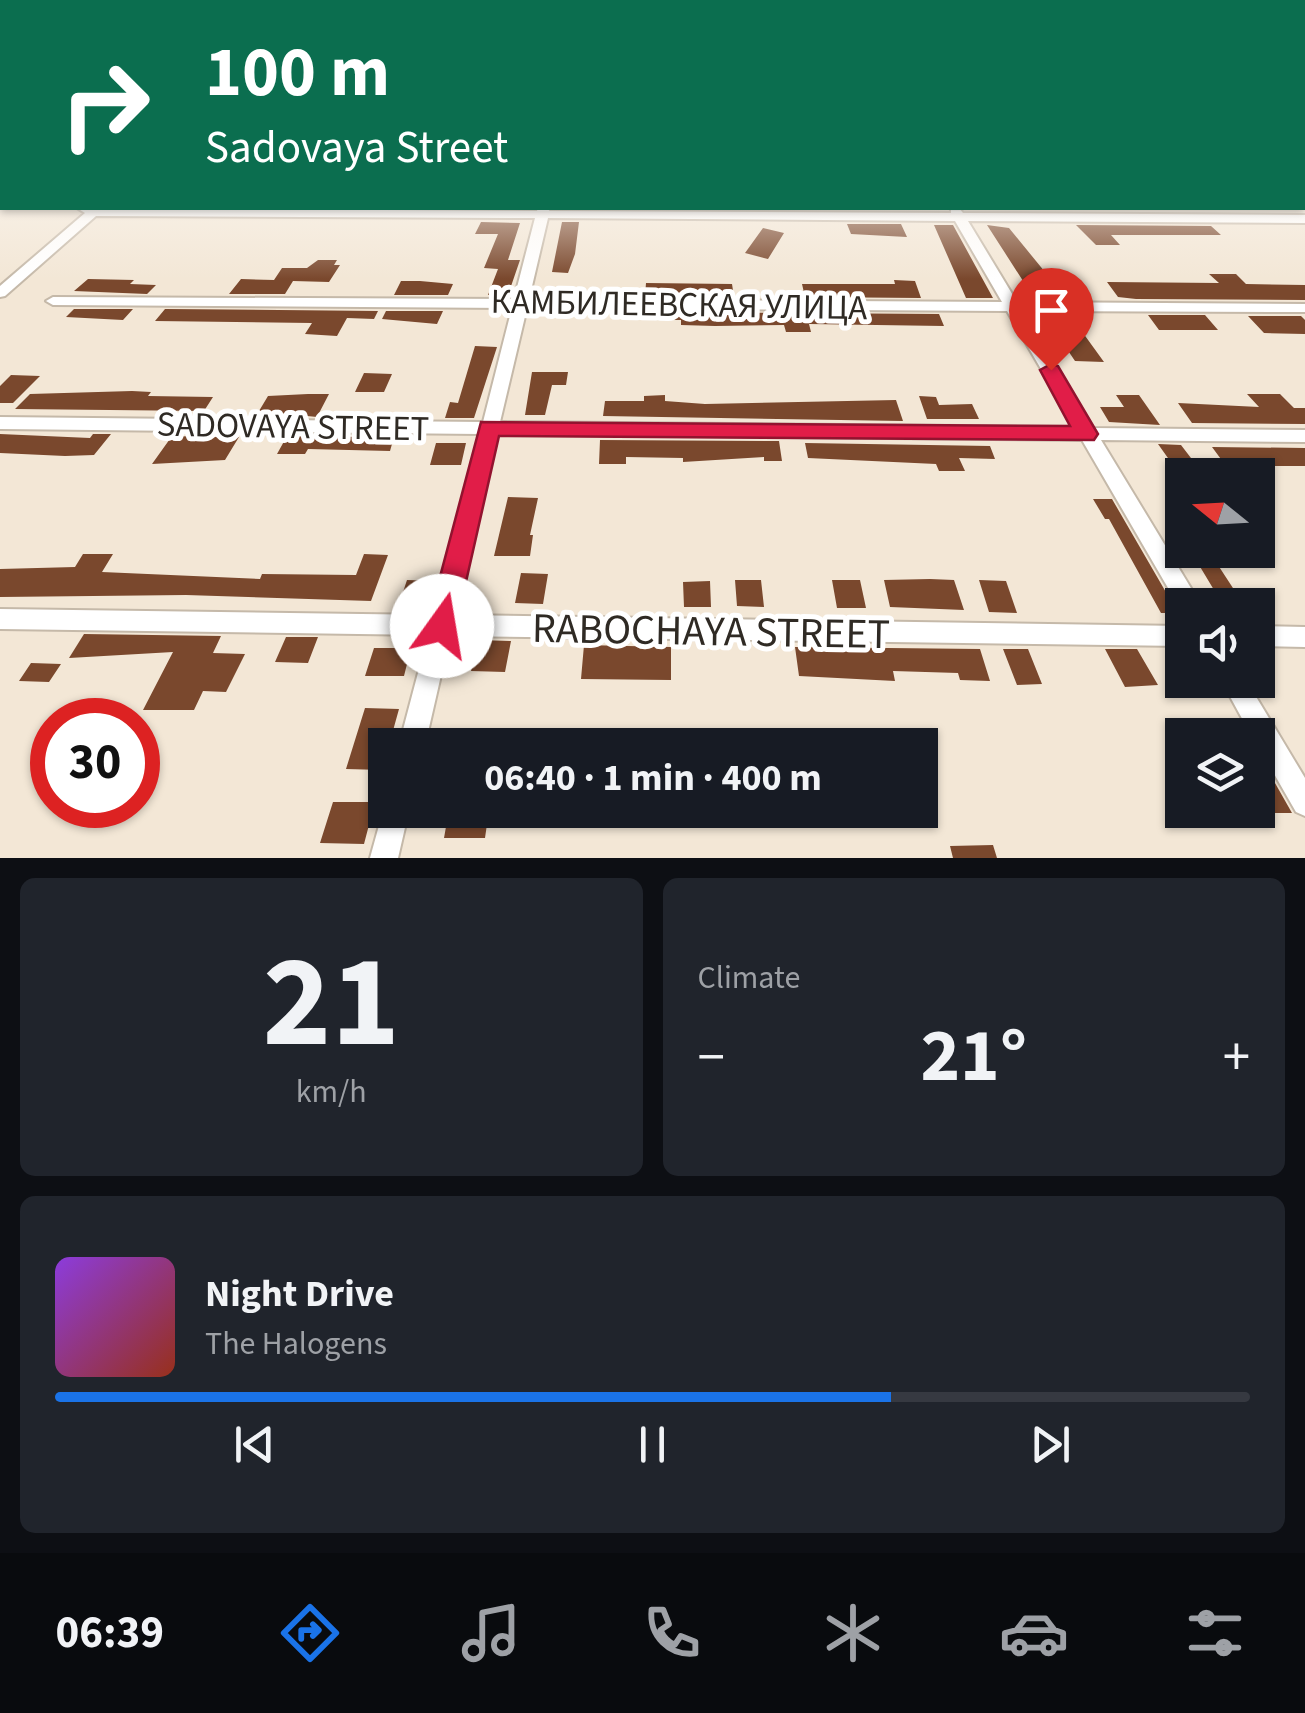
<!DOCTYPE html>
<meta charset="utf-8">
<style>
:root{--surface:#171b24;--page:#20242c;--text:#f1f3f6;--muted:#9ea1a6;--line:#363941;--accent:#1a73e8}
body{margin:0;font-family:"Source Sans 3",sans-serif;background:var(--page);color:var(--text);height:100vh;display:flex;flex-direction:column;font-size:38px;white-space:nowrap}
*{box-sizing:border-box;margin:0}
p{font-size:32px;color:var(--muted)}
.icon{flex:none;width:55px;height:55px;fill:none;stroke:currentColor;stroke-width:2;stroke-linecap:round;stroke-linejoin:round}
.map{position:relative;height:858px;overflow:hidden}
.sheet{display:flex;flex-direction:column;gap:20px;padding:20px;background:#0d0f14;flex:1}
.sheet>*{flex:none}
.top-card{position:absolute;left:0px;top:0px;width:1305px;height:210px;box-shadow:0 2px 8px #0004;background:#0b6e4f;color:#fff;overflow:hidden}
.needle{width:65px;rotate:288deg}
.fabs{position:absolute;left:1165px;top:458px;display:grid;gap:20px}
.fabs a{display:grid;place-items:center;width:110px;height:110px;border-radius:0px;background:var(--surface);box-shadow:0 2px 8px #0004;font-size:50px}
.speed{position:absolute;left:30px;top:698px;display:flex;gap:20px;font-size:50px;font-weight:700;text-align:center}
.speed>*{display:grid;place-content:center;width:130px;height:130px;border-radius:50%;background:var(--surface);box-shadow:0 2px 8px #0004;line-height:1}
.speed .limit{border:15px solid #d22;background:#fff;color:#111}
.pin{position:absolute;display:grid;place-items:center;width:85px;height:85px;color:#fff;margin:-102px -42px;border-radius:50% 50% 50% 0;rotate:-45deg;box-shadow:0 0 10px #0007}
.pin .icon{rotate:45deg}
.me{position:absolute;width:110px;margin:-55px;rotate:13deg;stroke-linejoin:round;filter:drop-shadow(0 0 8px #0008)}
.turn{display:flex;align-items:center;gap:35px;height:210px;padding:0 40px;font-size:45px}
.turn .icon{width:130px;height:130px;stroke-width:2.5}
.turn b{display:block;font-size:70px;line-height:85px}
.big{font-size:75px;font-weight:700;line-height:1.1}
.sheet .tile{flex:1;display:flex;flex-direction:column;justify-content:center;gap:15px;min-width:0;padding:0 35px;border-radius:15px;background:var(--page)}
.sheet .dial{align-items:center;gap:0}
.dial b{font-size:130px;line-height:1}
.song{display:flex;align-items:center;gap:30px}
.cover{width:120px;height:120px;border-radius:15px;background:linear-gradient(135deg,hsl(270 70% 55%),hsl(10 70% 35%))}
.played{height:10px;border-radius:5px;background:linear-gradient(90deg,var(--accent) 70%,var(--line) 70%)}
.keys{display:flex;justify-content:space-around;direction:ltr}
.heat{display:flex;justify-content:space-between;align-items:center;font-size:55px;direction:ltr}
.sheet .tiles{flex:1;display:grid;gap:20px;grid-template-columns:1fr 1fr}
.tile:last-child{grid-column:span 2}
.trip{position:absolute;left:368px;top:728px;width:570px;height:100px;border-radius:0px;background:var(--surface);box-shadow:0 2px 8px #0004;font-weight:700;line-height:100px;text-align:center}
.tabs{display:flex;height:160px;justify-content:space-around;align-items:center;background:#090b0e;color:var(--muted)}
.tabs .icon{width:70px;height:70px}
.tabs .selected{color:var(--accent)}
.tabs b{font-size:45px;color:var(--text)}
.map>svg:first-child{display:block}
.building{fill:#7a482d}
.lines{fill:none;stroke-linecap:round;stroke-linejoin:round}
.minor-casing{stroke:#c5b9a9;stroke-width:4}
.major-casing{stroke:#fff;stroke-width:5}
.minor{fill:#fff;fill-rule:evenodd}
.major{fill:#cec4fb;fill-rule:evenodd}
.route{fill:#e11d48;stroke:#92132f;stroke-width:2.5}
.labels{text-anchor:middle;stroke-width:10;stroke-linejoin:round;paint-order:stroke}
.street-label{font-size:35px;fill:#2f2a24;stroke:#fff}
.near-street-label{font-size:42px;fill:#2f2a24;stroke:#fff}
</style>
<div class="map">
<svg width="1305" height="858" viewBox="0 0 1305 858">
<rect width="100%" height="100%" fill="#f3e7d6"/>
<path class="building" d="M481,222L520,223L508,260H520L508,295H488L498,269L484,268L498,234H475Z
M562,222H579L575,254L568,273L552,272Z
M847,224H901L907,237L851,234Z
M934,225H953L993,298H966Z
M987,225L1009,228L1054,283H1046L1057,299L1034,298Z
M1076,225L1211,226L1221,235H1111L1120,245H1096Z
M763,228L784,233L768,259L745,253Z
M318,260H337L334,265H340L329,282L293,281L285,294H229L241,279L274,280L282,268H307Z
M1209,274H1236L1246,284L1305,285V300L1136,299L1118,297L1107,282L1219,283Z
M88,279L134,280L130,284L156,285L147,294L74,291Z
M894,280L915,281L921,298L805,297L802,284H895Z
M401,281H420L453,284L448,295H394Z
M646,283L732,284L734,297L645,296Z
M74,309H133L123,320L66,317Z
M165,309L378,311L374,319L347,318L337,336L305,334L312,323L155,321Z
M386,311H443L437,324L382,319Z
M645,312L939,314L944,326L809,324L811,332H786L784,325L715,326L681,325V320H644Z
M1044,315H1070L1104,362L1075,361Z
M1148,315H1205L1218,330H1159Z
M1248,316H1301L1305,320V334L1264,333Z
M475,346L497,347L474,418H445L450,402L458,403Z
M532,372H568L566,385H552L545,415H525Z
M364,373L392,374L384,392H355Z
M11,375L40,376L13,403H0V386Z
M132,391L151,392L148,396L213,397L204,411L15,409L30,394Z
M308,394H329L317,417L259,411L268,396Z
M1247,394H1280L1294,408H1305V424L1192,423L1178,403L1259,407Z
M665,395V401L705,404L896,400L903,421L603,416L605,401H644V396Z
M1116,395H1139L1160,425L1109,422L1100,407H1124Z
M919,396L936,397L939,405L972,404L979,419H927Z
M0,434L90,438L93,434H111L94,455L65,456L0,453Z
M172,436L212,437H239L225,460L152,464Z
M287,436L366,437H394L390,451L308,449L305,454H277Z
M600,440L779,441L782,461H764V457L683,462V458L626,457V464H599Z
M436,443H466L461,465H430Z
M805,443L990,446L995,459L959,458L965,471H939L936,464L808,458Z
M1158,444L1181,445L1204,475H1180Z
M1212,447L1305,448V466H1246L1249,470H1229Z
M508,497L538,498L530,535H533L530,556H494Z
M1093,499H1112L1178,613H1161L1109,519H1105Z
M1190,550H1215L1223,562H1216L1244,605H1223Z
M83,554H113L102,572L260,579L262,574L356,575L364,554L388,555L371,601L186,595L0,597V569L75,567Z
M521,573L548,574L543,604L515,603Z
M930,579L954,580L964,610L890,607L884,580Z
M407,580L438,581L431,605L399,604Z
M735,580H761L764,607L737,606Z
M832,580H860L866,608H837Z
M979,580L1006,581L1017,613L989,612Z
M710,581L711,607H684L683,582Z
M84,634L221,636L213,653L245,654L226,692L203,691L194,710H143L173,652L69,658Z
M286,637H318L308,663L275,662Z
M478,640L511,641L505,672L471,671Z
M584,645L671,647V680L581,679Z
M795,647L980,649L990,681L960,680L958,673L893,671L895,681L799,676Z
M374,648H411L404,676H365Z
M1003,649H1028L1042,684L1017,685Z
M1105,649H1137L1158,685L1125,687Z
M31,663L61,664L49,682L19,681Z
M365,708L399,709L389,745H385L382,770L346,769Z
M463,730H508L506,745H460Z
M1258,776H1271L1292,813H1264L1258,801Z
M333,802H375L364,844L320,843Z
M449,810H489L485,838H444Z
M993,845L997,858H953L950,846Z"/>
<g class="lines">
<defs>
<path id="minor" d="M0,178H2V184H0Z
M77,208L537,211L538,208H550L549,211L951,213V208H959L963,213L1305,215V223L968,221L1017,302L1305,304V312L1022,311L1093,428L1305,430V442L1101,440L1197,598L1200,605H1182V612L1082,440L497,434L455,615L1182,626V646L450,636L425,745H399L428,635L0,629V609L433,615L480,434L0,429V417L483,422L512,308L53,305L46,301L53,297L514,299L535,218L96,216L5,296L0,297V286L85,213ZM548,218L955,221L1002,302L529,299ZM527,308L1007,311L1075,427L500,422Z
M1258,626L1305,627V647L1258,646Z
M1221,680H1246L1305,778V816L1296,812L1258,746V735H1251Z
M385,804V810H409L398,858H370Z"/>
<path id="major" d="M1302,159H1305V165L1302,164Z"/>
</defs>
<use href="#minor" class="minor-casing"/>
<use href="#major" class="major-casing"/>
<use href="#minor" class="minor"/>
<use href="#major" class="major"/>
</g>
<linearGradient id="sky" x2="0" y2="1"><stop stop-color="#7db1e1"/><stop offset="0.57" stop-color="#faf4ed"/><stop offset="1" stop-color="#faf4ed" stop-opacity="0"/></linearGradient>
<rect width="1305" height="279" fill="url(#sky)"/>
<path class="route" d="M1051,364L1058,366L1098,434L1094,440L499,436L456,626L452,636L442,639L431,636L427,626L481,422L1070,426L1040,370Z"/>
<g class="labels">
<g class="street-label">
<text transform="translate(679 304) rotate(1)" y="12">КАМБИЛЕЕВСКАЯ УЛИЦА</text>
<text transform="translate(293 426) rotate(1)" y="12">SADOVAYA STREET</text>
</g>
<g class="near-street-label">
<text transform="translate(711 630) rotate(1)" y="15">RABOCHAYA STREET</text>
</g>
</g>
</svg>
<div class="fabs">
<a><svg class="needle" viewBox="-14 -14 28 28"><path d="M0-13l5 13h-10z" fill="#e53935"/><path d="M0 13l5-13h-10z" fill="#9ea1a6"/></svg></a>
<a><svg class="icon" aria-label="sound" viewBox="0 0 24 24"><path d="M4 9h4l5-4v14l-5-4H4zM17 9q2 3 0 6"/></svg></a>
<a><svg class="icon" aria-label="layers" viewBox="0 0 24 24"><path d="M12 4l9 5-9 5-9-5zM3 14l9 5 9-5"/></svg></a>
</div>
<div class="speed"><div class="limit">30</div></div>
<div class="pin" style="left:1051px;top:370px;background:#d93025"><svg class="icon" aria-label="arrive" viewBox="0 0 24 24"><path d="M6 21V4h12l-3 4 3 4H6"/></svg></div>
<svg class="me" style="left:442px;top:626px" viewBox="-20 -20 40 40"><circle r="19" fill="#fff"/><path d="M0-13L10 11 0 6-10 11z" fill="#e11d48"/></svg>
<div class="trip">06:40 · 1 min · 400 m</div>
<div class="top-card">
<div class="turn"><svg class="icon" aria-label="right" viewBox="0 0 24 24"><path d="M7 20v-9h11M14 6l5 5-5 5"/></svg><div><b>100 m</b>Sadovaya Street</div></div>
</div>
</div>
<section class="sheet">
<div class="tiles">
<div class="tile dial"><b>21</b><p>km/h</p></div>
<div class="tile"><p>Climate</p>
<div class="heat"><a>−</a><b class="big">21°</b><a>+</a></div>
</div>
<div class="tile">
<div class="song"><i class="cover"></i><div><b>Night Drive</b><p>The Halogens</p></div></div>
<div class="played"></div>
<div class="keys"><svg class="icon" aria-label="previous" viewBox="0 0 24 24"><path d="M18 5L8 12l10 7zM5 5v14"/></svg><svg class="icon" aria-label="pause" viewBox="0 0 24 24"><path d="M8 5v14M16 5v14"/></svg><svg class="icon" aria-label="next" viewBox="0 0 24 24"><path d="M6 5l10 7-10 7zM19 5v14"/></svg></div>
</div>
</div>
</section>
<nav class="tabs">
<b>06:39</b>
<svg class="icon selected" aria-label="directions" viewBox="0 0 24 24"><path d="M12 3l9 9-9 9-9-9zM9 14v-3h6M13 9l2 2-2 2"/></svg>
<svg class="icon" aria-label="music" viewBox="0 0 24 24"><path d="M9 18V5l10-2v13"/><circle cx="6" cy="18" r="3"/><circle cx="16" cy="16" r="3"/></svg>
<svg class="icon" aria-label="phone" viewBox="0 0 24 24"><path d="M5 4h4l2 5-3 2q2 4 5 5l2-3 5 2v4C11 20 4 13 5 4z"/></svg>
<svg class="icon" aria-label="climate" viewBox="0 0 24 24"><path d="M12 3v18M4 7l16 10M4 17L20 7"/></svg>
<svg class="icon" aria-label="car" viewBox="0 0 24 24"><path d="M5 17H2v-5l4-1 3-4h7l3 4 3 1v5h-3M9 17h6M6 11h13"/><circle cx="7" cy="17" r="2"/><circle cx="17" cy="17" r="2"/></svg>
<svg class="icon" aria-label="filters" viewBox="0 0 24 24"><path d="M4 7h16M4 17h16"/><circle cx="9" cy="7" r="2"/><circle cx="15" cy="17" r="2"/></svg>
</nav>
